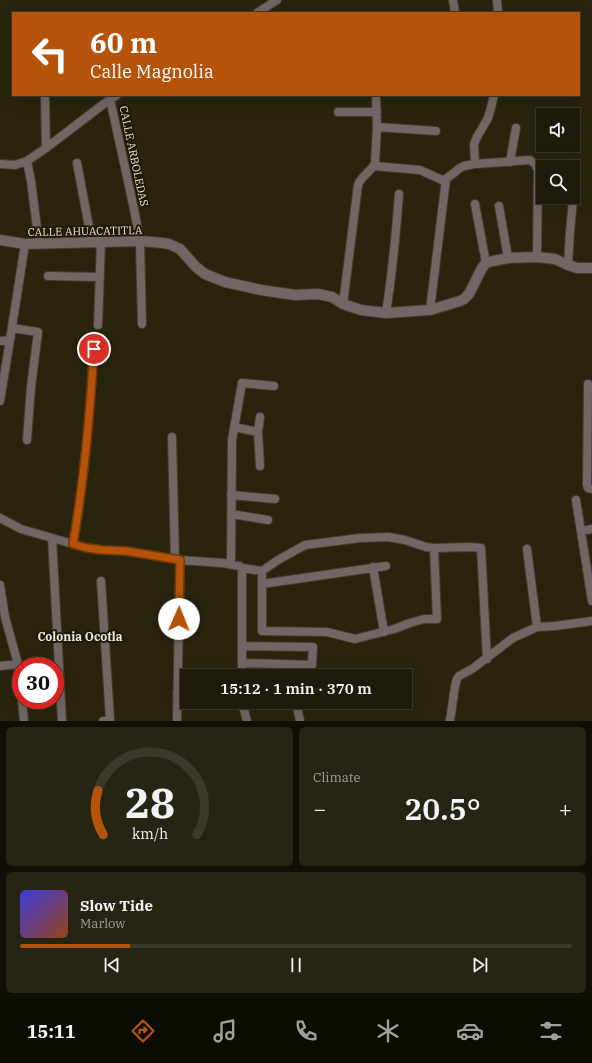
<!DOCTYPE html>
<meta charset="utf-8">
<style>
:root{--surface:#1e1b0a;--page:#262413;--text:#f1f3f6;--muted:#a1a19c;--line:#3c392b;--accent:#b45309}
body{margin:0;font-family:"IBM Plex Serif",serif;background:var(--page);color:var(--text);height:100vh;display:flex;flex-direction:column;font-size:15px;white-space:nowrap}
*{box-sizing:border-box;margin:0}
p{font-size:13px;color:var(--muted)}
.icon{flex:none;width:22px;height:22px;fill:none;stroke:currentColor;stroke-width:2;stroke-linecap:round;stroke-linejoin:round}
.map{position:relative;height:721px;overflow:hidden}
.drawer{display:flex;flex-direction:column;gap:6px;padding:6px;background:#100f06;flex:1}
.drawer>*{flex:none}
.banner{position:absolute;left:12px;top:12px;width:568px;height:84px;border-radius:0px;box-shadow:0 4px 16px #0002,0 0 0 1px var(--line);background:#b45309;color:#fff;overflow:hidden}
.fabs{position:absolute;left:536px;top:108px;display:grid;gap:8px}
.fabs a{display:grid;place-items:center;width:44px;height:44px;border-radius:0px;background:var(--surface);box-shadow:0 4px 16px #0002,0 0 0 1px var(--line);font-size:20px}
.speed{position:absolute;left:12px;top:657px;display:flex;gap:8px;font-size:20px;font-weight:700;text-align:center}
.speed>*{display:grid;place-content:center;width:52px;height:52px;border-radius:50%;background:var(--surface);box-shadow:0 4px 16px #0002,0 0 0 1px var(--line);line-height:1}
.speed .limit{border:6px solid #d22;background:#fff;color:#111}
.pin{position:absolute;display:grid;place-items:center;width:34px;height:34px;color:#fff;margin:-17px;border:2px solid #fff;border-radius:50%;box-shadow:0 1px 4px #0007}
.me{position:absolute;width:44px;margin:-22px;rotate:1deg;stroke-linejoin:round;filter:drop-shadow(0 0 3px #0008)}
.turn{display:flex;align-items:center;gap:14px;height:84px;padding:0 12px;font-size:18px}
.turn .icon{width:52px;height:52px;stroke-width:2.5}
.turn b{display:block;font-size:28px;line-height:34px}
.big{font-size:30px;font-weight:600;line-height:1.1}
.drawer .tile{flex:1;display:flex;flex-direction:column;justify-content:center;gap:6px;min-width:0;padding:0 14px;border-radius:6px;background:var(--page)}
.drawer .dial{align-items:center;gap:0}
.dial svg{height:104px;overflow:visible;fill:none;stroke:var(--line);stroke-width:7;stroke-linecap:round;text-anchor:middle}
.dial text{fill:var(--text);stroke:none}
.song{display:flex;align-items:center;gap:12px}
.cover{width:48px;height:48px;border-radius:6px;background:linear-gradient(135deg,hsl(240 70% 55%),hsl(20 70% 35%))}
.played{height:4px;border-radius:2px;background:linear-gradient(90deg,var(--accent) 20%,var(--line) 20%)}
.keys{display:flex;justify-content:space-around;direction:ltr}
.heat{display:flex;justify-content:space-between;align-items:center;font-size:22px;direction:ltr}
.drawer .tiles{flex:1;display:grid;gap:6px;grid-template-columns:1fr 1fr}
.tile:last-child{grid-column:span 2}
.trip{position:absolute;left:180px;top:669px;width:232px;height:40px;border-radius:0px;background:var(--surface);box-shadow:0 4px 16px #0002,0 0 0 1px var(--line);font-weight:600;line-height:40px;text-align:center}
.menu{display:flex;height:64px;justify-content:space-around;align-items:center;background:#0c0b04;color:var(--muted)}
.menu .icon{width:28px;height:28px}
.menu .current{color:var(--accent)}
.menu b{font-size:18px;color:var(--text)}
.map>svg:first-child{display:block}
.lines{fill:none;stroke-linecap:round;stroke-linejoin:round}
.minor-casing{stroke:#433f2b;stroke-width:10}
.tertiary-casing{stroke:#433f2b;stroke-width:12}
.minor{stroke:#726565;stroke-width:8}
.tertiary{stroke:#726565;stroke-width:10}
.route-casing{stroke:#753606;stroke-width:10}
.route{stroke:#b45309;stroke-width:7}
.labels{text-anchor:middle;stroke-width:4;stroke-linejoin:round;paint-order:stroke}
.street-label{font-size:11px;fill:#ebe8db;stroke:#1e1a05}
.neighbourhood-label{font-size:12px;font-weight:bold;fill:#ebe8db;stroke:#1e1a05}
</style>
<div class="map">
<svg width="592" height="721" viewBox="0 0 592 721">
<rect width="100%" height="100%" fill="#28240e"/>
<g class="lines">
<defs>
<path id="minor" d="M453,0L455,13
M497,0L498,13
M257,13L277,0
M45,95L46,148
M110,99L134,209L140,241L142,324
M338,112H377
M377,127L436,131
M27,161L31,181L39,244
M510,162L516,128
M77,163L92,243
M0,164L15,165L27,161L46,148L105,103L117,95
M475,164L474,144L477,137L488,118L491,108L494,95
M374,166L420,170L442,180L446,179L460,168L464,166L475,164L530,160L535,164L538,170L537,257
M475,204L486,263
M499,206L508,258
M568,265L570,232L576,167
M48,276L100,277
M343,304L358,185C361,176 372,171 375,163L377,127L376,95
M430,310L446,179
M386,313C392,274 396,234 399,194
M98,325L101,242
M12,328L38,332L31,387L27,440
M0,341L10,340L25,244
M588,384L587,485L588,488L592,489
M0,401L10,340
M260,417L258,432L260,466
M234,427L258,432
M172,437L175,559
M231,495L275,499
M576,500L592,601
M231,514L268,520
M0,518L21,529L87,548L102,550L126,551L180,560L223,563L239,566L242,568L262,571
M581,531L592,529
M52,538L62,721
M73,544C85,476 91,406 94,336
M527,549L537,627
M231,564L232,440L242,383L274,386
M373,567L384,632
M262,571L278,560L305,545L360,538L388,537L405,540L426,547L434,548L469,547L481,548L487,659
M262,571V631L327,632L355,639L394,629L410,623L424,619H437L434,548
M101,581L110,719L103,721
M262,584L386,566
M0,585L5,617L18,664L21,693
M242,646L313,647L312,665L242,663
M0,666L18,664
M242,676V568
M177,693L187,694
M22,700L24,721
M242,702L247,721
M296,702L300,721
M177,721L180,560
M450,721L455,686L457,679L459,676L472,669L513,638L537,627L555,626L592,621"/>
<path id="tertiary" d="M0,240L25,244L140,241L163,243L169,244L180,249L196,267L205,274L225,282L261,290L295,295L318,294L332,297L343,304L361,310L386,313L430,310L460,301L464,299L469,294L482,268L486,263L493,261L508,258L537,257L555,259L568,265L577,268H592"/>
</defs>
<use href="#minor" class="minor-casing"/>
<use href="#tertiary" class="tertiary-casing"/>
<use href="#minor" class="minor"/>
<use href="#tertiary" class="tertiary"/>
</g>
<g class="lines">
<defs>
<path id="route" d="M94,349C90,414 84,481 73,544L87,548L102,550L126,551L180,560L179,619"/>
</defs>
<use href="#route" class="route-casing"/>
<use href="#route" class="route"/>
</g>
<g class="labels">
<g class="street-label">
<text transform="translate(134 156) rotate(78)" y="4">CALLE ARBOLEDAS</text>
<text transform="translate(85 231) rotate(-1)" y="4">CALLE AHUACATITLA</text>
</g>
<g class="neighbourhood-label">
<text x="80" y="641">Colonia Ocotla</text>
</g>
</g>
</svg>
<div class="fabs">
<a><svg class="icon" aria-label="sound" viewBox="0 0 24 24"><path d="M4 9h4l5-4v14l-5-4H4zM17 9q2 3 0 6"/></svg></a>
<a><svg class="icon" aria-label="search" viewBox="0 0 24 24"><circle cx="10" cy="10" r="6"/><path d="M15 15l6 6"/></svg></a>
</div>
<div class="speed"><div class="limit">30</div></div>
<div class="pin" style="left:94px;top:349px;background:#d93025"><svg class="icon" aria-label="arrive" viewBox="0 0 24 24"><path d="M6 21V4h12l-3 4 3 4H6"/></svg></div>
<svg class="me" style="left:179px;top:619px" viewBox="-20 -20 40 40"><circle r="19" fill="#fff"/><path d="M0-13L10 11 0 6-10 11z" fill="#b45309"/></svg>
<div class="trip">15:12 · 1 min · 370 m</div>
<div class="banner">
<div class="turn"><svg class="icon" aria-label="left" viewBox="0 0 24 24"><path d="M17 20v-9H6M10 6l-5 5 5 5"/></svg><div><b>60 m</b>Calle Magnolia</div></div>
</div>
</div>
<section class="drawer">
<div class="tiles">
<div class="tile dial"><svg viewBox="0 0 100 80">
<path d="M14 69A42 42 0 1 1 86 69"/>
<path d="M14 69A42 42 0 0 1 10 35" stroke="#b45309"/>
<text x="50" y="56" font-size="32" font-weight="700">28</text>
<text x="50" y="72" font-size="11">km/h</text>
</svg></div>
<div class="tile"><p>Climate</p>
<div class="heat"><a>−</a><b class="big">20.5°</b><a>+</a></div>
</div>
<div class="tile">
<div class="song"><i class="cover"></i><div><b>Slow Tide</b><p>Marlow</p></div></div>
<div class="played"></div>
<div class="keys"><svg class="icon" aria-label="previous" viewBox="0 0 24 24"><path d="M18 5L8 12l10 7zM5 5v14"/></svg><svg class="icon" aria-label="pause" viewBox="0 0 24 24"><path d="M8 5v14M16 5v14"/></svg><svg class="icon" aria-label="next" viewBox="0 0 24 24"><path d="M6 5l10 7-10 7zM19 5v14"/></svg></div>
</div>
</div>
</section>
<nav class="menu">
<b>15:11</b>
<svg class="icon current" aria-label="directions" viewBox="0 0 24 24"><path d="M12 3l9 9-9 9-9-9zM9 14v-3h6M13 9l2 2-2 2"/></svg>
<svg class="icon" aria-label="music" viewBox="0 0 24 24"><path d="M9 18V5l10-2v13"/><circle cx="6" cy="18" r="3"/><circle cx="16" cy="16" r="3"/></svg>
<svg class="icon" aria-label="phone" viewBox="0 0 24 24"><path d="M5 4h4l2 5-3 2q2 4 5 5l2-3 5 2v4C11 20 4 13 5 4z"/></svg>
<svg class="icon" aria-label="climate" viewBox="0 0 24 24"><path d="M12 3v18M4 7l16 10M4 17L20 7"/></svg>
<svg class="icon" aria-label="car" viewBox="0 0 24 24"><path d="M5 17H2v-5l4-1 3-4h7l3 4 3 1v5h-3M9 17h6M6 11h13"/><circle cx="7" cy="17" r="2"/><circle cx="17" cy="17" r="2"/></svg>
<svg class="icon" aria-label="filters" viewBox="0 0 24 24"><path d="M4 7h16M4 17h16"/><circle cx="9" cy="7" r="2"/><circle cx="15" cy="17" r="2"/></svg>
</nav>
